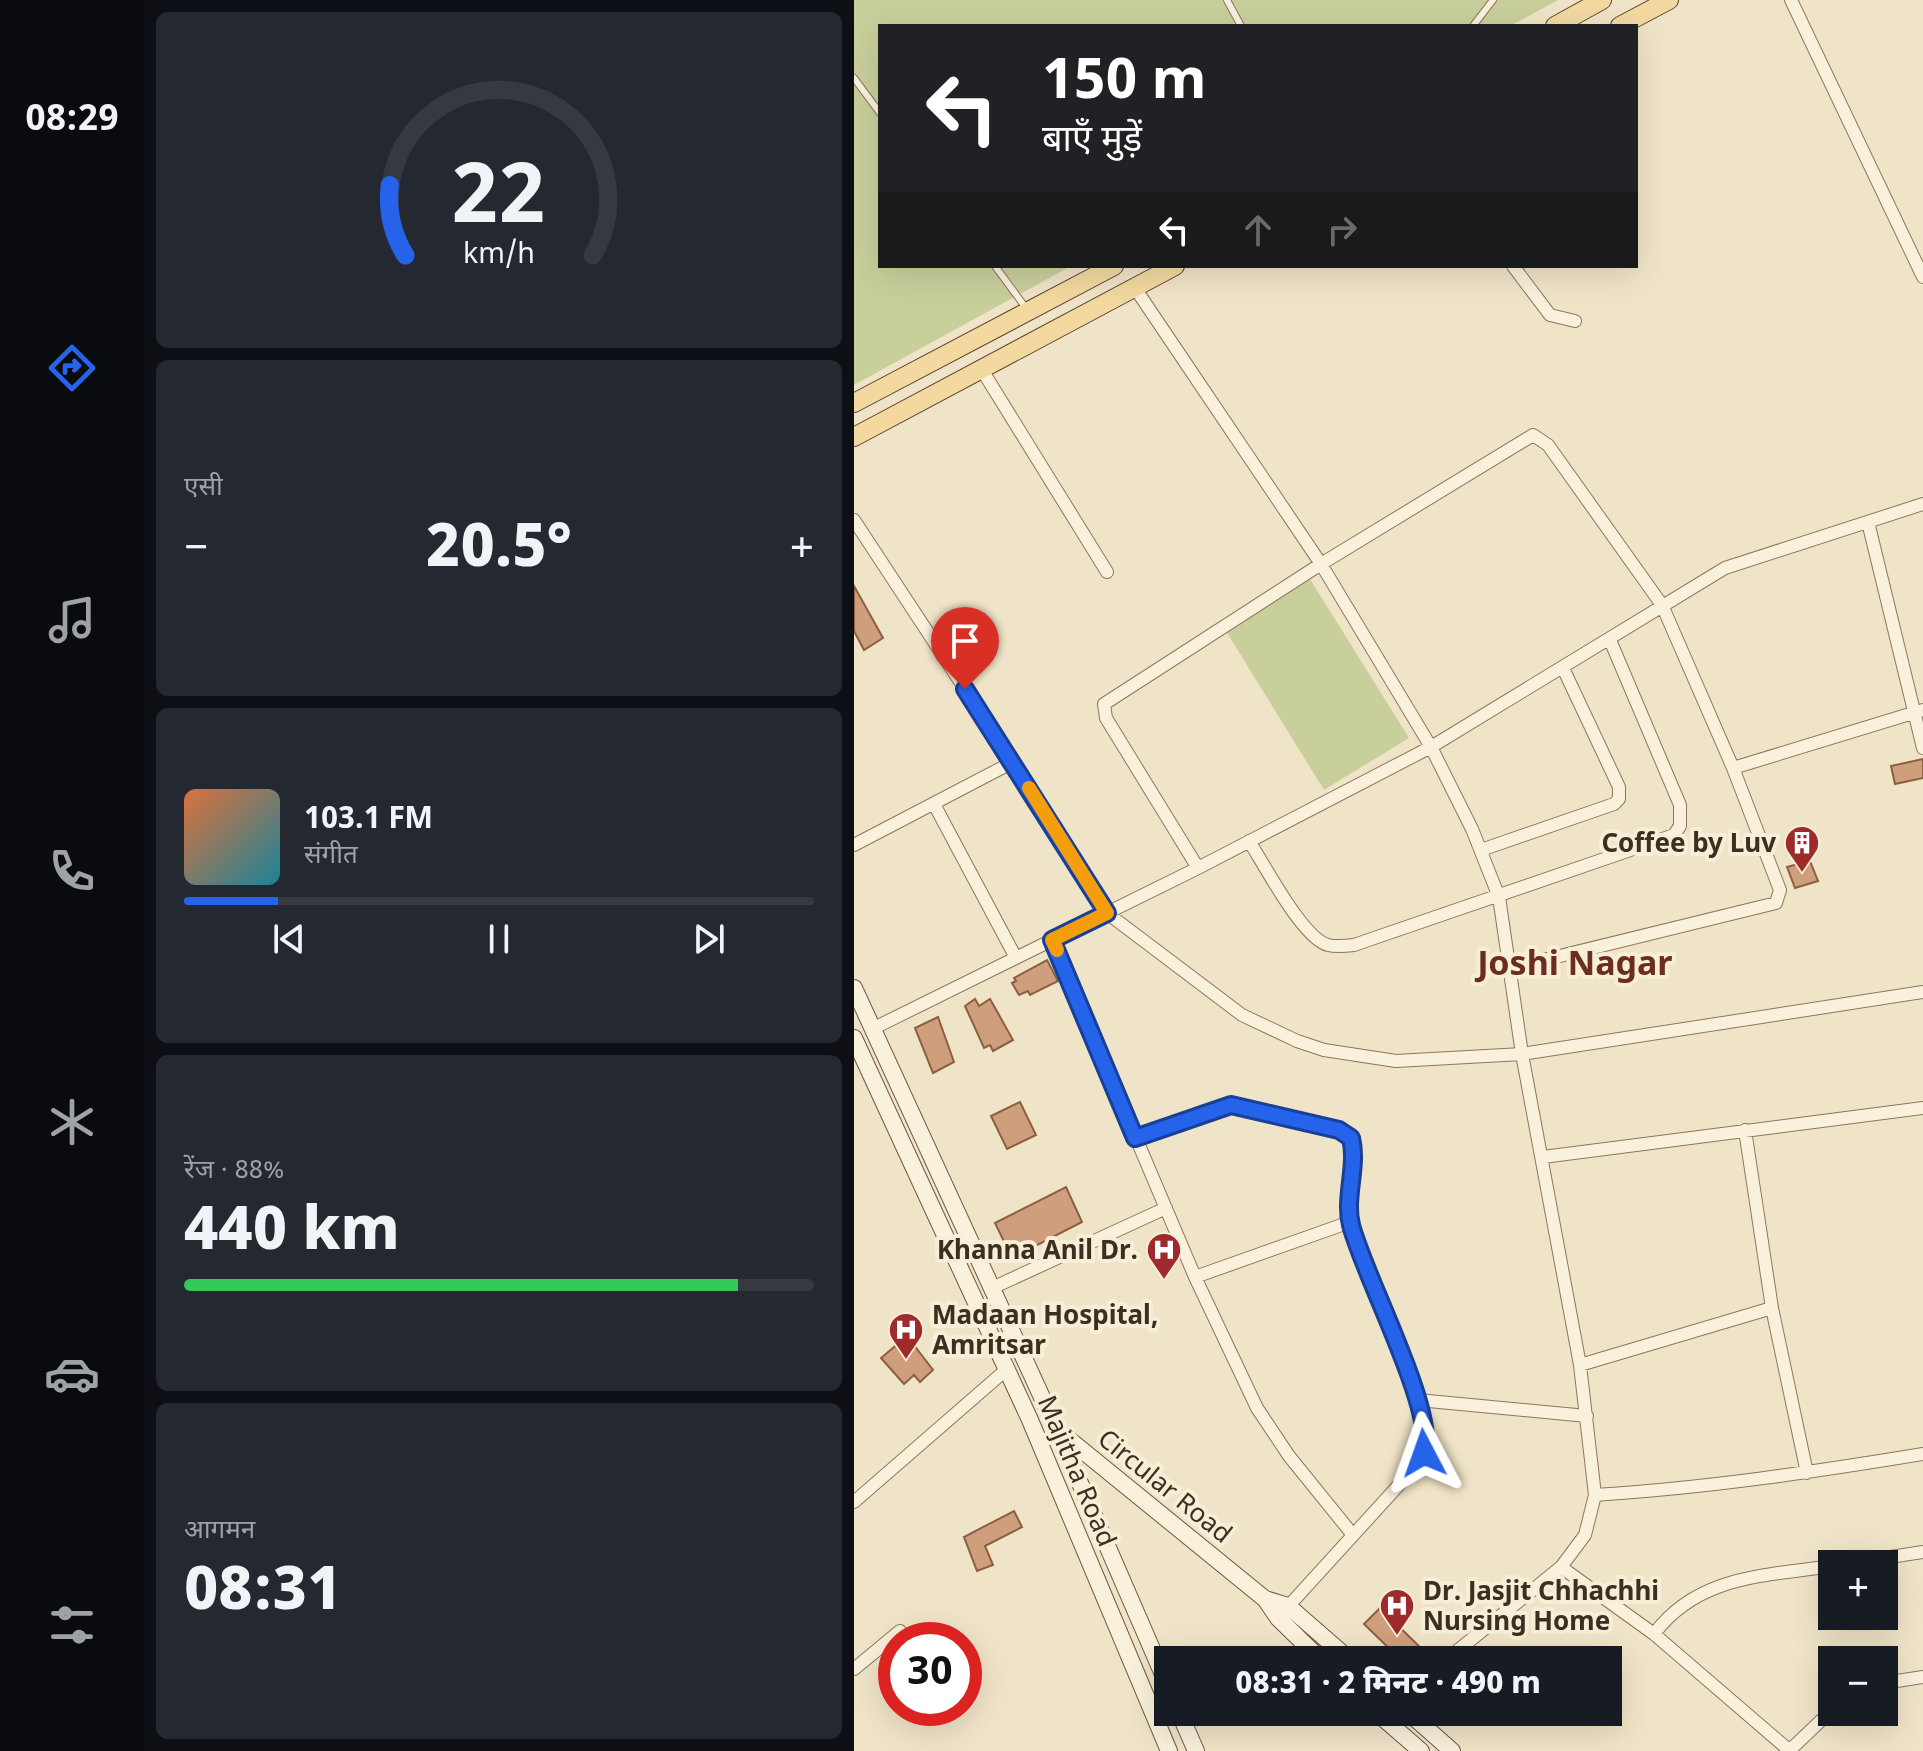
<!DOCTYPE html>
<html lang="hi">
<meta charset="utf-8">
<style>
:root{--surface:#171b24;--page:#242831;--text:#f1f3f6;--muted:#9ea1a6;--line:#363941;--accent:#2563eb}
body{margin:0;font-family:Georgia,"Noto Sans Devanagari",serif;background:var(--page);color:var(--text);height:100vh;display:flex;flex-direction:column;font-size:30px;white-space:nowrap}
*{box-sizing:border-box;margin:0}
p{font-size:26px;color:var(--muted)}
.icon{flex:none;width:44px;height:44px;fill:none;stroke:currentColor;stroke-width:2;stroke-linecap:round;stroke-linejoin:round}
.map{position:relative;flex:1;overflow:hidden}
.sheet{display:flex;flex-direction:column;gap:12px;padding:12px;background:#0d0f14;width:710px}
.sheet>*{flex:none}
.top-card{position:absolute;left:24px;top:24px;width:760px;height:244px;border-radius:0px;box-shadow:0 8px 32px #0002;background:#202124;color:#fff;overflow:hidden}
.tools{position:absolute;left:964px;top:1550px;display:grid;gap:16px}
.tools a{display:grid;place-items:center;width:80px;height:80px;border-radius:0px;background:var(--surface);box-shadow:0 8px 32px #0002;font-size:40px}
.speed{position:absolute;left:24px;top:1622px;display:flex;gap:16px;font-size:40px;font-weight:700;text-align:center}
.speed>*{display:grid;place-content:center;width:104px;height:104px;border-radius:50%;background:var(--surface);box-shadow:0 8px 32px #0002;line-height:1}
.speed .limit{border:12px solid #d22;background:#fff;color:#111}
.pin{position:absolute;display:grid;place-items:center;width:68px;height:68px;color:#fff;margin:-82px -34px;border-radius:50% 50% 50% 0;rotate:-45deg;box-shadow:0 0 8px #0007}
.pin .icon{rotate:45deg}
.me{position:absolute;width:88px;margin:-44px;rotate:356deg;stroke-linejoin:round;filter:drop-shadow(0 0 6px #0008)}
.turn{display:flex;align-items:center;gap:28px;height:168px;padding:0 32px;font-size:36px}
.turn .icon{width:104px;height:104px;stroke-width:2.5}
.turn b{display:block;font-size:56px;line-height:68px}
.lanes{display:flex;align-items:center;height:76px;padding:0 32px;background:#0003;justify-content:center;gap:40px;direction:ltr}
.lanes .off{opacity:.35}
.big{font-size:60px;font-weight:800;line-height:1.1}
.sheet .tile{flex:1;display:flex;flex-direction:column;justify-content:center;gap:12px;min-width:0;padding:0 28px;border-radius:12px;background:var(--page)}
.sheet .dial{align-items:center;gap:0}
.dial svg{height:208px;overflow:visible;fill:none;stroke:var(--line);stroke-width:7;stroke-linecap:round;text-anchor:middle}
.dial text{fill:var(--text);stroke:none}
.song{display:flex;align-items:center;gap:24px}
.cover{width:96px;height:96px;border-radius:12px;background:linear-gradient(135deg,hsl(20 70% 55%),hsl(190 70% 35%))}
.played{height:8px;border-radius:4px;background:linear-gradient(90deg,var(--accent) 15%,var(--line) 15%)}
.keys{display:flex;justify-content:space-around;direction:ltr}
.heat{display:flex;justify-content:space-between;align-items:center;font-size:44px;direction:ltr}
.charge{height:12px;border-radius:6px;background:linear-gradient(90deg,#34c759 88%,var(--line) 0)}
.trip{position:absolute;left:300px;top:1646px;width:468px;height:80px;border-radius:0px;background:var(--surface);box-shadow:0 8px 32px #0002;font-weight:800;line-height:80px;text-align:center}
main{display:flex;flex:1;min-height:0}
.menu{display:flex;flex-direction:column;width:144px;justify-content:space-around;align-items:center;background:#090b0e;color:var(--muted)}
.menu .icon{width:56px;height:56px}
.menu .selected{color:var(--accent)}
.menu b{font-size:36px;color:var(--text)}
.map>svg:first-child{display:block}
.green{fill:#c9cf9b}
.building{fill:#cf9f7d;stroke:#8d5f41;stroke-width:2}
.lines{fill:none;stroke-linecap:round;stroke-linejoin:round}
.lane-casing{stroke:#8d765c;stroke-width:8}
.street-casing{stroke:#8d765c;stroke-width:14}
.secondary-casing{stroke:#6f573f;stroke-width:18}
.primary-casing{stroke:#5b4430;stroke-width:20}
.lane{stroke:#faf1dc;stroke-width:6}
.street{stroke:#faf1dc;stroke-width:12}
.secondary{stroke:#faf1dc;stroke-width:16}
.primary{stroke:#f3d9a0;stroke-width:18}
.route-casing{stroke:#184099;stroke-width:20}
.route{stroke:#2563eb;stroke-width:14}
.slow{stroke:#f59e0b;stroke-width:14}
.labels{text-anchor:middle;stroke-width:8;stroke-linejoin:round;paint-order:stroke}
.poi-label{font-size:26px;font-weight:bold;fill:#3d2e20;stroke:#f7eed8;text-anchor:end}
.street-label{font-size:26px;fill:#3d2e20;stroke:#f7eed8}
.district-label{font-size:34px;font-weight:bold;fill:#6b2e1e;stroke:#f7eed8}
</style>
<main>
<nav class="menu">
<b>08:29</b>
<svg class="icon selected" aria-label="directions" viewBox="0 0 24 24"><path d="M12 3l9 9-9 9-9-9zM9 14v-3h6M13 9l2 2-2 2"/></svg>
<svg class="icon" aria-label="music" viewBox="0 0 24 24"><path d="M9 18V5l10-2v13"/><circle cx="6" cy="18" r="3"/><circle cx="16" cy="16" r="3"/></svg>
<svg class="icon" aria-label="phone" viewBox="0 0 24 24"><path d="M5 4h4l2 5-3 2q2 4 5 5l2-3 5 2v4C11 20 4 13 5 4z"/></svg>
<svg class="icon" aria-label="climate" viewBox="0 0 24 24"><path d="M12 3v18M4 7l16 10M4 17L20 7"/></svg>
<svg class="icon" aria-label="car" viewBox="0 0 24 24"><path d="M5 17H2v-5l4-1 3-4h7l3 4 3 1v5h-3M9 17h6M6 11h13"/><circle cx="7" cy="17" r="2"/><circle cx="17" cy="17" r="2"/></svg>
<svg class="icon" aria-label="filters" viewBox="0 0 24 24"><path d="M4 7h16M4 17h16"/><circle cx="9" cy="7" r="2"/><circle cx="15" cy="17" r="2"/></svg>
</nav>
<section class="sheet">
<div class="tile dial"><svg viewBox="0 0 100 80">
<path d="M14 69A42 42 0 1 1 86 69"/>
<path d="M14 69A42 42 0 0 1 8 42" stroke="#2563eb"/>
<text x="50" y="56" font-size="32" font-weight="700">22</text>
<text x="50" y="72" font-size="11">km/h</text>
</svg></div>
<div class="tile"><p>एसी</p>
<div class="heat"><a>−</a><b class="big">20.5°</b><a>+</a></div>
</div>
<div class="tile">
<div class="song"><i class="cover"></i><div><b>103.1 FM</b><p>संगीत</p></div></div>
<div class="played"></div>
<div class="keys"><svg class="icon" aria-label="previous" viewBox="0 0 24 24"><path d="M18 5L8 12l10 7zM5 5v14"/></svg><svg class="icon" aria-label="pause" viewBox="0 0 24 24"><path d="M8 5v14M16 5v14"/></svg><svg class="icon" aria-label="next" viewBox="0 0 24 24"><path d="M6 5l10 7-10 7zM19 5v14"/></svg></div>
</div>
<div class="tile"><p>रेंज · 88%</p><b class="big">440 km</b><div class="charge"></div></div>
<div class="tile"><p>आगमन</p><b class="big">08:31</b></div>
</section>
<div class="map">
<svg width="1069" height="1751" viewBox="0 0 1069 1751">
<rect width="100%" height="100%" fill="#f0e4c8"/>
<path class="green" d="M0,0H704L656,26H26V266H217L0,385Z
M456,579L555,738L470,790L372,631Z"/>
<path class="building" d="M0,586L29,638L10,650L0,631Z
M1069,759V778L1041,784L1037,766Z
M956,861L964,881L941,888L933,867Z
M193,960L204,981L176,995L174,991L165,995L158,983L162,981L160,978Z
M121,999L125,1006L136,999L159,1040L139,1051L136,1045L130,1048L111,1006Z
M84,1017L100,1062L79,1073L61,1028Z
M166,1102L182,1135L153,1149L137,1116Z
M212,1187L228,1222L158,1258L141,1223Z
M53,1336L79,1370L66,1382L60,1375L50,1384L27,1358Z
M160,1511L168,1527L131,1546L139,1565L123,1571L110,1537Z
M526,1608L573,1654L567,1660H547L510,1624Z"/>
<g class="lines">
<defs>
<path id="lane" d="M373,0L387,26
M619,26L639,0
M0,78L26,113
M141,266L172,308"/>
<path id="street" d="M937,0L1069,277
M659,266L696,315L721,321
M281,288L467,564L577,747L618,829L645,897L668,1054L726,1365L741,1495L731,1535L707,1567L592,1660
M128,370L253,572
M0,520L159,762L253,913L388,1015L443,1041L470,1050L542,1061L668,1054L1069,992
M1014,522L1069,748
M80,804L162,958
M395,841C410,864 449,939 474,945C482,947 492,946 500,945L820,835L826,826V805L756,640
M0,845L159,762
M627,850L760,804L765,799V787L709,668
M344,868L252,718L250,704L467,564L679,435L694,445L808,605L879,768L1069,710
M198,940L341,1277L403,1408L435,1456L499,1535
M657,968L922,903L926,890L879,768
M18,1029L344,868L577,747L871,568L1069,504
M891,1130L918,1308L953,1473
M281,1138L377,1105L485,1130L497,1138L496,1222L569,1417L573,1442L564,1464L431,1610
M689,1157L1069,1108
M341,1277L496,1222
M138,1288L312,1208
M726,1365L918,1308
M564,1400L733,1416
M741,1495C851,1488 960,1472 1069,1454
M0,1502L153,1369
M991,1564L1069,1552
M707,1567L800,1634L936,1751
M800,1634C844,1575 911,1576 978,1566
M0,1669L46,1631
M1030,1683L1069,1677
M936,1750L978,1710"/>
<path id="secondary" d="M0,988L203,1430L314,1686
M0,1038L176,1420L315,1751
M207,1433L411,1599L424,1618L467,1660
M411,1599L434,1606L496,1660
M325,1712L342,1751
M522,1712L567,1751
M554,1712L598,1751"/>
<path id="primary" d="M701,26L748,0
M766,26L815,0
M0,403L260,266
M0,437L321,266"/>
</defs>
<use href="#lane" class="lane-casing"/>
<use href="#street" class="street-casing"/>
<use href="#secondary" class="secondary-casing"/>
<use href="#primary" class="primary-casing"/>
<use href="#lane" class="lane"/>
<use href="#street" class="street"/>
<use href="#secondary" class="secondary"/>
<use href="#primary" class="primary"/>
</g>
<g class="lines">
<defs>
<path id="route" d="M111,689L253,913L198,940L281,1138L377,1105L485,1130L497,1138C504,1166 490,1198 497,1225C510,1276 582,1410 570,1453"/>
</defs>
<use href="#route" class="route-casing"/>
<use href="#route" class="route"/>
<path class="slow" d="M175,788L253,913L198,940L203,950"/>
</g>
<defs>
<symbol id="building-pin" viewBox="-11 -11 22 30"><path d="M0 17L-7.5 6A9.5 9.5 0 1 1 7.5 6Z" fill="#9e2a2b" stroke="#f7eed8"/><path d="M-4-6H4V6H1V3H-1V6H-4ZM-2.5-4.3h1.7v1.8h-1.7ZM.8-4.3h1.7v1.8H.8ZM-2.5-1h1.7V.8h-1.7ZM.8-1h1.7V.8H.8Z" fill="#fff"/></symbol>
<symbol id="hospital-pin" viewBox="-11 -11 22 30"><path d="M0 17L-7.5 6A9.5 9.5 0 1 1 7.5 6Z" fill="#9e2a2b" stroke="#f7eed8"/><path d="M-5-5h3v3.5h4V-5h3V5h-3V1.5h-4V5h-3Z" fill="#fff"/></symbol>
</defs>
<g fill-rule="evenodd">
<use href="#building-pin" x="928" y="823" width="40" height="54"/>
<use href="#hospital-pin" x="290" y="1230" width="40" height="54"/>
<use href="#hospital-pin" x="32" y="1310" width="40" height="54"/>
<use href="#hospital-pin" x="523" y="1586" width="40" height="54"/>
</g>
<g class="labels">
<g class="poi-label">
<text x="922" y="852">Coffee by Luv</text>
<text x="284" y="1259">Khanna Anil Dr.</text>
<text x="78" y="1324" text-anchor="start">Madaan Hospital,<tspan x="78" dy="30">Amritsar</tspan></text>
<text x="569" y="1600" text-anchor="start">Dr. Jasjit Chhachhi<tspan x="569" dy="30">Nursing Home</tspan></text>
</g>
<g class="street-label">
<text transform="translate(223 1471) rotate(67)" y="9">Majitha Road</text>
<text transform="translate(311 1486) rotate(39)" y="9">Circular Road</text>
</g>
<g class="district-label">
<text x="721" y="975">Joshi Nagar</text>
</g>
</g>
</svg>
<div class="tools">
<a>+</a>
<a>−</a>
</div>
<div class="speed"><div class="limit">30</div></div>
<div class="pin" style="left:111px;top:689px;background:#d93025"><svg class="icon" aria-label="arrive" viewBox="0 0 24 24"><path d="M6 21V4h12l-3 4 3 4H6"/></svg></div>
<svg class="me" style="left:570px;top:1453px" viewBox="-20 -20 40 40"><path d="M0-17L14 15 0 8-14 15z" fill="#2563eb" stroke="#fff" stroke-width="4"/></svg>
<div class="trip">08:31 · 2 मिनट · 490 m</div>
<div class="top-card">
<div class="turn"><svg class="icon" aria-label="left" viewBox="0 0 24 24"><path d="M17 20v-9H6M10 6l-5 5 5 5"/></svg><div><b>150 m</b>बाएँ मुड़ें</div></div>
<div class="lanes"><svg class="icon" aria-label="left" viewBox="0 0 24 24"><path d="M17 20v-9H6M10 6l-5 5 5 5"/></svg><svg class="icon off" aria-label="ahead" viewBox="0 0 24 24"><path d="M12 20V5M6 11l6-6 6 6"/></svg><svg class="icon off" aria-label="right" viewBox="0 0 24 24"><path d="M7 20v-9h11M14 6l5 5-5 5"/></svg></div>
</div>
</div>
</main>
